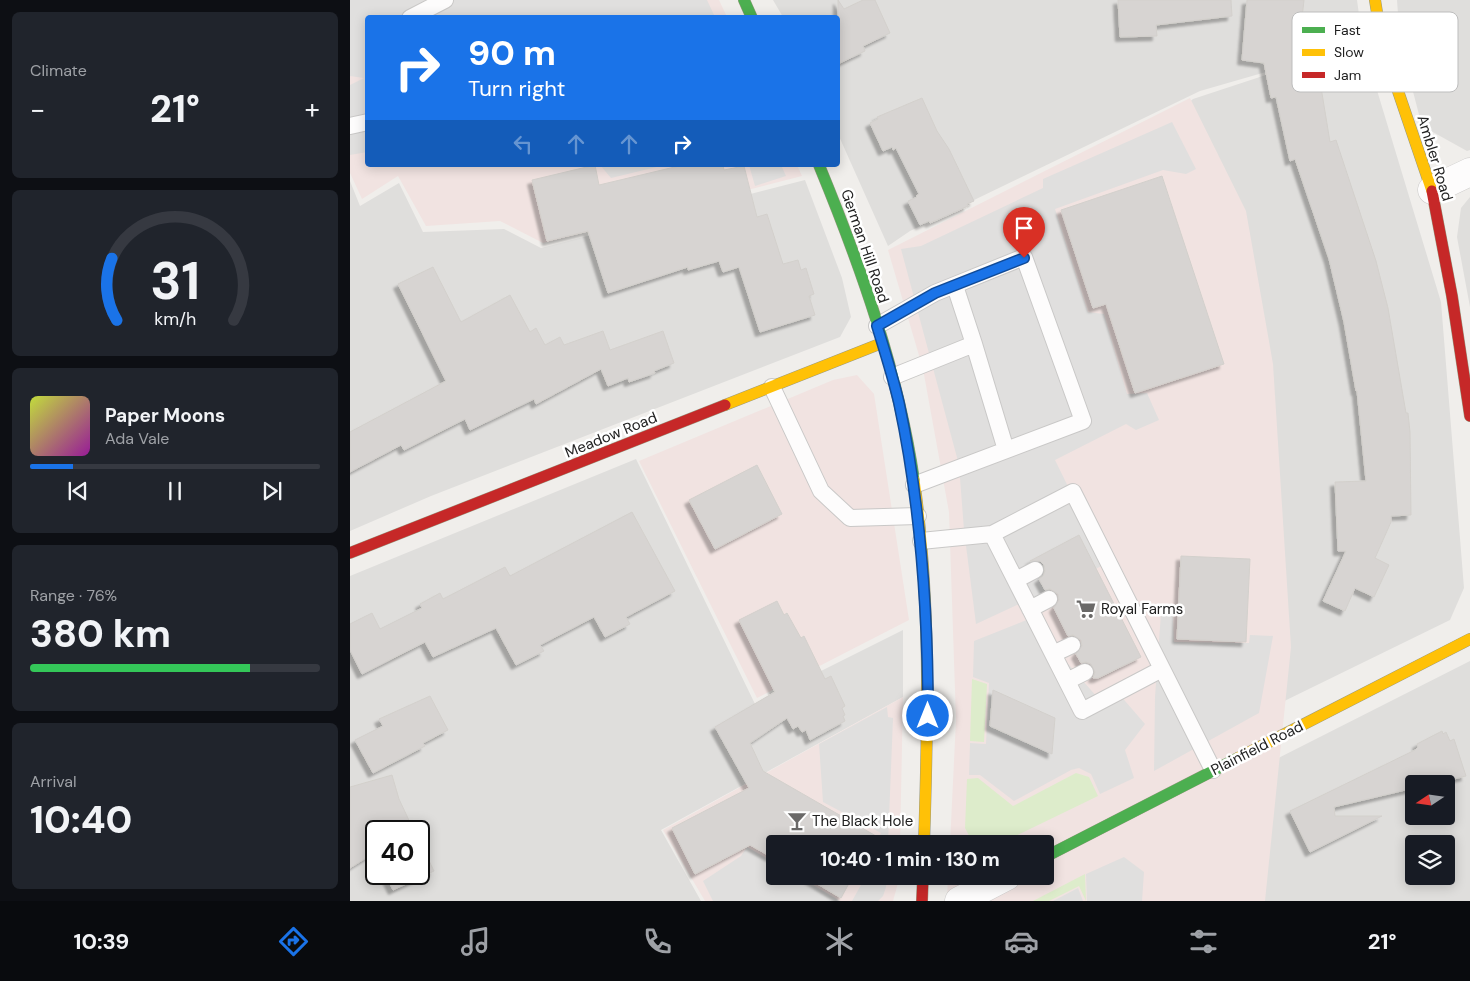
<!DOCTYPE html>
<meta charset="utf-8">
<style>
:root{--surface:#171b24;--page:#20242c;--text:#f1f3f6;--muted:#9ea1a6;--line:#363941;--accent:#1a73e8}
body{margin:0;font-family:"DM Sans",sans-serif;background:var(--page);color:var(--text);height:100vh;display:flex;flex-direction:column;font-size:19px;white-space:nowrap}
*{box-sizing:border-box;margin:0}
p{font-size:16px;color:var(--muted)}
.icon{flex:none;width:28px;height:28px;fill:none;stroke:currentColor;stroke-width:2;stroke-linecap:round;stroke-linejoin:round}
.map{position:relative;flex:1;overflow:hidden}
.side{display:flex;flex-direction:column;gap:12px;padding:12px;background:#0d0f14;width:350px}
.side>*{flex:none}
.hud{position:absolute;left:15px;top:15px;width:475px;height:152px;border-radius:5px;box-shadow:0 2px 12px #0003;background:#1a73e8;color:#fff;overflow:hidden}
.needle{width:32px;rotate:257deg}
.fabs{position:absolute;left:1055px;top:775px;display:grid;gap:10px}
.fabs a{display:grid;place-items:center;width:50px;height:50px;border-radius:5px;background:var(--surface);box-shadow:0 2px 12px #0003;font-size:25px}
.speed{position:absolute;left:15px;top:820px;display:flex;gap:10px;font-size:25px;font-weight:700;text-align:center}
.speed>*{display:grid;place-content:center;width:65px;height:65px;border-radius:50%;background:var(--surface);box-shadow:0 2px 12px #0003;line-height:1}
.speed .limit{border:2px solid #111;border-radius:8px;background:#fff;color:#111}
.pin{position:absolute;display:grid;place-items:center;width:42px;height:42px;color:#fff;margin:-51px -21px;border-radius:50% 50% 50% 0;rotate:-45deg;box-shadow:0 0 5px #0007}
.pin .icon{rotate:45deg}
.me{position:absolute;width:55px;margin:-28px;rotate:0deg;stroke-linejoin:round;filter:drop-shadow(0 0 4px #0008)}
.turn{display:flex;align-items:center;gap:18px;height:105px;padding:0 20px;font-size:22px}
.turn .icon{width:65px;height:65px;stroke-width:2.5}
.turn b{display:block;font-size:35px;line-height:42px}
.lanes{display:flex;align-items:center;height:48px;padding:0 20px;background:#0003;justify-content:center;gap:25px;direction:ltr}
.lanes .off{opacity:.35}
.big{font-size:38px;font-weight:800;line-height:1.1}
.side .widget{flex:1;display:flex;flex-direction:column;justify-content:center;gap:8px;min-width:0;padding:0 18px;border-radius:8px;background:var(--page)}
.side .dial{align-items:center;gap:0}
.dial svg{height:130px;overflow:visible;fill:none;stroke:var(--line);stroke-width:7;stroke-linecap:round;text-anchor:middle}
.dial text{fill:var(--text);stroke:none}
.song{display:flex;align-items:center;gap:15px}
.cover{width:60px;height:60px;border-radius:8px;background:linear-gradient(135deg,hsl(70 70% 55%),hsl(300 70% 35%))}
.played{height:5px;border-radius:2px;background:linear-gradient(90deg,var(--accent) 15%,var(--line) 15%)}
.keys{display:flex;justify-content:space-around;direction:ltr}
.heat{display:flex;justify-content:space-between;align-items:center;font-size:28px;direction:ltr}
.charge{height:8px;border-radius:4px;background:linear-gradient(90deg,#34c759 76%,var(--line) 0)}
.trip{position:absolute;left:416px;top:835px;width:288px;height:50px;border-radius:5px;background:var(--surface);box-shadow:0 2px 12px #0003;font-weight:800;line-height:50px;text-align:center}
.tab-bar{display:flex;height:80px;justify-content:space-around;align-items:center;background:#090b0e;color:var(--muted)}
.tab-bar .icon{width:35px;height:35px}
.tab-bar .selected{color:var(--accent)}
.tab-bar b{font-size:22px;color:var(--text)}
main{display:flex;flex:1;min-height:0}
.map>svg:first-child{display:block}
.residential{fill:#dfdedc;fill-rule:evenodd}
.commercial{fill:#f1e3e1}
.grass{fill:#ddeccb}
.parking{fill:#e0dfde}
.building{fill:#d7d4d2;stroke:#d3d0cc;filter:url(#shadow)}
.lines{fill:none;stroke-linecap:round;stroke-linejoin:round}
.lane-casing{stroke:#c9c8c7;stroke-width:18}
.street-casing{stroke:#c9c8c7;stroke-width:29}
.fast-casing{stroke:#999a82;stroke-width:12}
.slow-casing{stroke:#999a82;stroke-width:12}
.jam-casing{stroke:#999a82;stroke-width:12}
.lane{stroke:#fdfcfc;stroke-width:16}
.street{stroke:#fdfcfc;stroke-width:28}
.fast{stroke:#4caf50;stroke-width:11}
.slow{stroke:#ffc107;stroke-width:11}
.jam{stroke:#c62828;stroke-width:11}
.route-casing{stroke:#114b97;stroke-width:12}
.route{stroke:#1a73e8;stroke-width:9}
.labels{text-anchor:middle;stroke-width:5;stroke-linejoin:round;paint-order:stroke}
.street-label{font-size:15px;fill:#222;stroke:#fff}
.poi-label{font-size:15px;fill:#222;stroke:#fff;text-anchor:start}
.key{fill:#fff;stroke:#bdbdbd;stroke-width:1}
.key-label{font-size:14px;fill:#222}
</style>
<main>
<section class="side">
<div class="widget"><p>Climate</p>
<div class="heat"><a>−</a><b class="big">21°</b><a>+</a></div>
</div>
<div class="widget dial"><svg viewBox="0 0 100 80">
<path d="M14 69A42 42 0 1 1 86 69"/>
<path d="M14 69A42 42 0 0 1 11 31" stroke="#1a73e8"/>
<text x="50" y="56" font-size="32" font-weight="700">31</text>
<text x="50" y="72" font-size="11">km/h</text>
</svg></div>
<div class="widget">
<div class="song"><i class="cover"></i><div><b>Paper Moons</b><p>Ada Vale</p></div></div>
<div class="played"></div>
<div class="keys"><svg class="icon" aria-label="previous" viewBox="0 0 24 24"><path d="M18 5L8 12l10 7zM5 5v14"/></svg><svg class="icon" aria-label="pause" viewBox="0 0 24 24"><path d="M8 5v14M16 5v14"/></svg><svg class="icon" aria-label="next" viewBox="0 0 24 24"><path d="M6 5l10 7-10 7zM19 5v14"/></svg></div>
</div>
<div class="widget"><p>Range · 76%</p><b class="big">380 km</b><div class="charge"></div></div>
<div class="widget"><p>Arrival</p><b class="big">10:40</b></div>
</section>
<div class="map">
<svg width="1120" height="901" viewBox="0 0 1120 901">
<defs>
<filter id="shadow"><feDropShadow dx="-4.5" dy="4.5" stdDeviation="1" flood-color="#0004"/></filter>
</defs>
<rect width="100%" height="100%" fill="#f0eeeb"/>
<path class="residential" d="M423,0H1007L1013,44L1091,302L1114,588L1100,620L912,712L824,115L843,99L992,50L850,91L560,231L538,246L488,134V18L433,17Z
M1047,0H1120V150L1117,151L1072,126L1050,42Z
M455,180L492,278L501,317L490,337L81,496L0,531V181L10,206L49,183L73,232L154,229L191,248Z
M1120,197V307L1107,237L1111,208Z
M286,459L405,704L553,630V697L311,830L351,901H0V576ZM26,831H69V874H26Z
M1120,661V901H900L895,775ZM1064,784H1096V816H1064ZM1064,844H1096V876H1064Z"/>
<path class="commercial" d="M0,0H369L377,17L18,18V165H447L452,176L193,243L150,221L76,226L48,176L12,199L0,173Z
M840,98L896,211L923,364L941,647L915,901H597L598,876H695V844H600L606,720L599,512L573,369L538,250Z
M507,375L524,394L559,620L407,698L289,461L483,380Z
M553,697L550,844H425V876H550L543,901H355L313,830Z"/>
<path class="grass" d="M622,679L637,684L634,742L620,741Z
M726,773L739,777L748,796L649,844L623,843L615,828L617,779L628,778L663,806Z
M735,874L736,901L729,886L699,901H683Z"/>
<path class="parking" d="M0,0H357L365,17L18,18L17,152L0,155V85L14,78L0,76Z
M822,122L846,169L836,174L813,170L705,209L738,312L754,314L777,394L797,393L809,420L786,430L776,424L705,460L756,564L626,624L614,530L609,465L551,249L571,246L693,188V179Z
M250,165H315L261,178Z
M399,165H431L436,176L405,186Z
M811,613L823,616L824,642L899,643L900,635L923,636L909,713L804,771L805,697Z
M679,619L754,705L769,694L795,724L775,750L784,778L750,794L741,774L729,768L721,770L664,801L630,775H619L620,743L636,744L639,683L623,677L624,641Z
M537,707L538,717L543,718L538,844H525L531,833L473,802L469,744Z
M397,847L425,863V876H448L490,901H363L353,881L391,856Z
M774,857L794,872L792,901H737L736,874Z
M516,876H537L536,887L533,896L528,901H502Z
M728,888L733,901H703Z"/>
<path class="building" d="M488,0L494,9L513,0H525L540,33L513,46L515,51L488,64Z
M768,0H881L882,16L806,25L807,36L770,37Z
M897,0H954L948,56L963,53L969,82L970,81L980,142L986,140L1026,261L1038,308L1056,413H1058L1060,432L1061,515L1041,516V522L1025,558L1039,565L1024,597L1005,588L995,611L973,601L996,551H988L985,482L1016,481L1007,391H1006L994,322L979,259L945,159L940,161L926,97L921,98L914,63L892,60Z
M572,98L587,131L599,149L624,201L617,204L618,206L580,223L579,221L570,225L558,201L567,197L566,196L569,194L546,148L543,150L542,147L533,151L520,123L528,119L527,117Z
M245,165L249,185L333,165H373L374,170L394,166L407,217L417,214L433,264L448,260L451,270L456,268L464,294L459,296L465,315L410,332L389,267L373,272L369,261L338,270V267L258,293L238,231L197,241L182,180Z
M812,176L874,364L785,393L756,304L743,308L711,210Z
M83,267L111,322L160,295L180,332L186,328L195,345L210,337L214,345L253,331L260,350L313,331L324,363L304,371L305,373L279,382L278,378L258,386L251,369L186,404L184,399L120,430L115,419L54,450L51,445L0,472V432L96,381L48,284Z
M407,465L432,514L365,549L339,500Z
M282,512L325,591L276,617L280,624L255,637L244,617L190,645L194,651L166,665L146,628L83,657L75,642L12,674L0,650V624L22,613L30,629L72,608L70,604L90,593L93,599L155,567L160,576Z
M729,535L791,657L748,678H743L745,672L741,664L736,662L731,663L726,654L732,646L731,640L723,635L718,636L704,608L709,600L708,594L700,589L695,590L689,579L693,576L695,571L694,565L690,561H680Z
M831,556L900,559L896,642L827,639Z
M427,601L434,615L437,613L451,638L454,636L475,679L481,676L495,706L492,708L495,715L493,716L495,721L460,740L456,730L452,732L448,726L443,729L437,718L400,743L413,771L526,836L521,844H425V859L400,845L345,874L322,828L399,788L365,727L425,692L389,620Z
M643,690L705,718L702,754L640,726Z
M80,696L98,730L73,743L75,746L23,773L5,740L33,726L29,719Z
M1092,731L1093,734L1096,732L1100,741L1104,739L1116,776L1084,784H1064V788L984,807L985,816H1032L960,852L940,811L1065,750L1068,747L1067,744Z
M42,775L49,799L64,831H26V857L24,853L0,868V787Z
M69,840L84,871L43,890L35,874H69Z
M454,876H503L491,898Z"/>
<g class="lines">
<defs>
<path id="lane" d="M60,18L95,0
M0,126L18,122
M527,326L585,293L674,257L733,421L564,485
M624,344L656,450
M542,377L624,344L605,286
M422,387L471,491L500,518L568,516
M642,534L723,492L863,770
M571,541L642,534L732,711L812,669
M666,580L685,570
M680,609L699,599
M703,654L722,645
M717,681L735,672"/>
<path id="street" d="M1082,190L1120,172
M609,901L657,876"/>
<path id="fast" d="M394,0L402,18
M469,165C511,267 548,371 564,480
M695,857L888,758"/>
<path id="slow" d="M1025,0L1032,44L1082,191
M375,405L532,343
M564,480C581,601 578,723 574,844
M888,758L1120,639"/>
<path id="jam" d="M1082,191L1102,296L1120,416
M0,553L375,405
M572,901L573,876"/>
</defs>
<use href="#lane" class="lane-casing"/>
<use href="#street" class="street-casing"/>
<use href="#fast" class="fast-casing"/>
<use href="#slow" class="slow-casing"/>
<use href="#jam" class="jam-casing"/>
<use href="#lane" class="lane"/>
<use href="#street" class="street"/>
<use href="#fast" class="fast"/>
<use href="#slow" class="slow"/>
<use href="#jam" class="jam"/>
</g>
<g class="lines">
<defs>
<path id="route" d="M578,716C578,610 571,506 549,403C543,377 535,352 527,326L585,293L674,258"/>
</defs>
<use href="#route" class="route-casing"/>
<use href="#route" class="route"/>
</g>
<defs>
<symbol id="supermarket-bare" viewBox="-9 -9 18 18"><path d="M-6-5.5h2.5l.6 2H6L4.5 2H-2.5L-4.4-4H-6ZM-1.5 3.2a1.3 1.3 0 1 0 .1 0ZM3 3.2a1.3 1.3 0 1 0 .1 0Z" fill="#6a6968" stroke="#fff" stroke-width="2.5" paint-order="stroke"/></symbol>
<symbol id="bar-bare" viewBox="-9 -9 18 18"><path d="M-6-5H6L.8 .8V4.5H3.5V6h-7V4.5H-.8V.8Z" fill="#6a6968" stroke="#fff" stroke-width="2.5" paint-order="stroke"/></symbol>
</defs>
<g fill-rule="evenodd">
<use href="#supermarket-bare" x="722" y="595" width="28" height="28"/>
<use href="#bar-bare" x="433" y="807" width="28" height="28"/>
</g>
<g class="labels">
<g class="street-label">
<text transform="translate(1085 158) rotate(73)" y="5">Ambler Road</text>
<text transform="translate(515 246) rotate(71)" y="5">German Hill Road</text>
<text transform="translate(261 435) rotate(-22)" y="5">Meadow Road</text>
<text transform="translate(907 748) rotate(-27)" y="5">Plainfield Road</text>
</g>
<g class="poi-label">
<text x="751" y="614">Royal Farms</text>
<text x="462" y="826">The Black Hole</text>
</g>
</g>
<rect x="942" y="12" width="166" height="80" rx="8" class="key"/>
<rect x="952" y="27" width="23" height="6" fill="#4caf50"/>
<rect x="952" y="49" width="23" height="7" fill="#ffc107"/>
<rect x="952" y="72" width="23" height="6" fill="#c62828"/>
<g class="key-label">
<text x="984" y="35">Fast</text>
<text x="984" y="57">Slow</text>
<text x="984" y="80">Jam</text>
</g>
</svg>
<div class="fabs">
<a><svg class="needle" viewBox="-14 -14 28 28"><path d="M0-13l5 13h-10z" fill="#e53935"/><path d="M0 13l5-13h-10z" fill="#9ea1a6"/></svg></a>
<a><svg class="icon" aria-label="layers" viewBox="0 0 24 24"><path d="M12 4l9 5-9 5-9-5zM3 14l9 5 9-5"/></svg></a>
</div>
<div class="speed"><div class="limit">40</div></div>
<div class="pin" style="left:674px;top:258px;background:#d93025"><svg class="icon" aria-label="arrive" viewBox="0 0 24 24"><path d="M6 21V4h12l-3 4 3 4H6"/></svg></div>
<svg class="me" style="left:578px;top:716px" viewBox="-20 -20 40 40"><circle r="17" fill="#1a73e8" stroke="#fff" stroke-width="3"/><path d="M0-11L8 9 0 5-8 9z" fill="#fff"/></svg>
<div class="trip">10:40 · 1 min · 130 m</div>
<div class="hud">
<div class="turn"><svg class="icon" aria-label="right" viewBox="0 0 24 24"><path d="M7 20v-9h11M14 6l5 5-5 5"/></svg><div><b>90 m</b>Turn right</div></div>
<div class="lanes"><svg class="icon off" aria-label="left" viewBox="0 0 24 24"><path d="M17 20v-9H6M10 6l-5 5 5 5"/></svg><svg class="icon off" aria-label="ahead" viewBox="0 0 24 24"><path d="M12 20V5M6 11l6-6 6 6"/></svg><svg class="icon off" aria-label="ahead" viewBox="0 0 24 24"><path d="M12 20V5M6 11l6-6 6 6"/></svg><svg class="icon" aria-label="right" viewBox="0 0 24 24"><path d="M7 20v-9h11M14 6l5 5-5 5"/></svg></div>
</div>
</div>
</main>
<nav class="tab-bar">
<b>10:39</b>
<svg class="icon selected" aria-label="directions" viewBox="0 0 24 24"><path d="M12 3l9 9-9 9-9-9zM9 14v-3h6M13 9l2 2-2 2"/></svg>
<svg class="icon" aria-label="music" viewBox="0 0 24 24"><path d="M9 18V5l10-2v13"/><circle cx="6" cy="18" r="3"/><circle cx="16" cy="16" r="3"/></svg>
<svg class="icon" aria-label="phone" viewBox="0 0 24 24"><path d="M5 4h4l2 5-3 2q2 4 5 5l2-3 5 2v4C11 20 4 13 5 4z"/></svg>
<svg class="icon" aria-label="climate" viewBox="0 0 24 24"><path d="M12 3v18M4 7l16 10M4 17L20 7"/></svg>
<svg class="icon" aria-label="car" viewBox="0 0 24 24"><path d="M5 17H2v-5l4-1 3-4h7l3 4 3 1v5h-3M9 17h6M6 11h13"/><circle cx="7" cy="17" r="2"/><circle cx="17" cy="17" r="2"/></svg>
<svg class="icon" aria-label="filters" viewBox="0 0 24 24"><path d="M4 7h16M4 17h16"/><circle cx="9" cy="7" r="2"/><circle cx="15" cy="17" r="2"/></svg>
<b>21°</b>
</nav>
